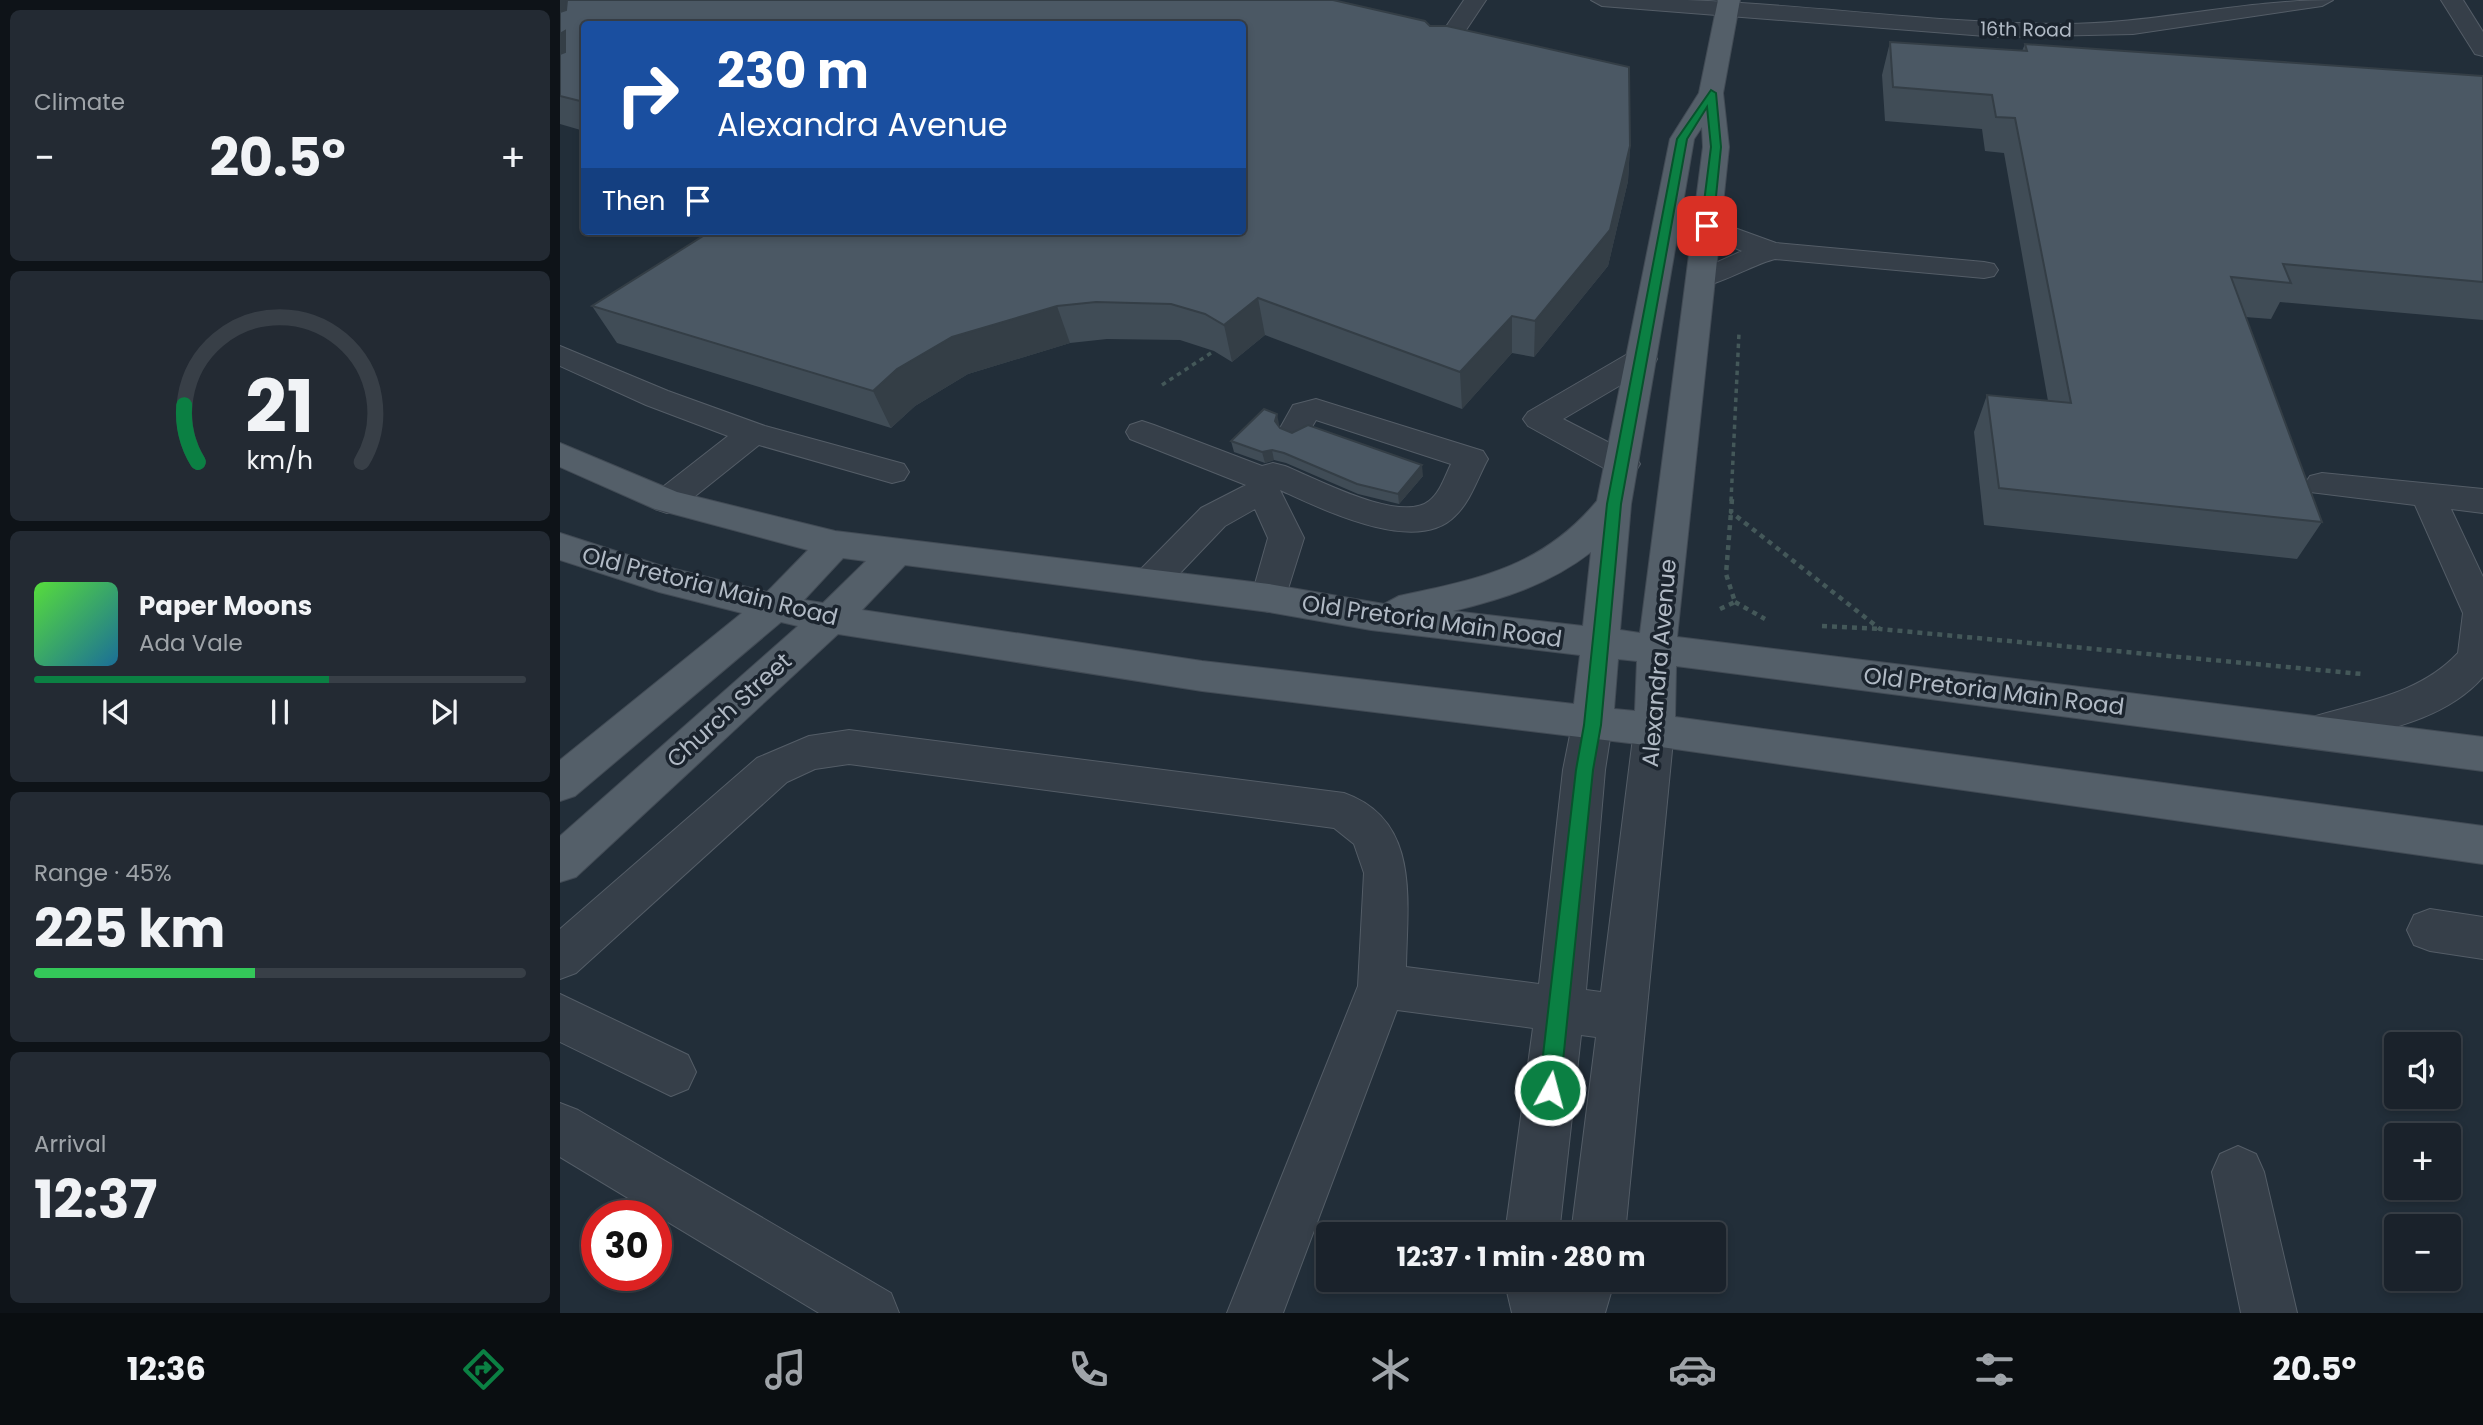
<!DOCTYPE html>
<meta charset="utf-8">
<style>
:root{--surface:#1a222b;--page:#232a33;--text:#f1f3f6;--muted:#9fa4a9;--line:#383f47;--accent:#0b8043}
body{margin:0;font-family:Poppins,sans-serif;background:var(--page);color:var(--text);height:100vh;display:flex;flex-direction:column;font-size:26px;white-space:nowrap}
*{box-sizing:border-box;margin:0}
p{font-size:23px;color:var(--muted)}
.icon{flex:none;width:38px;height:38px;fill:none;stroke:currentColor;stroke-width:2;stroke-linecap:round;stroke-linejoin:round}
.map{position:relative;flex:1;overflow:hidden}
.sheet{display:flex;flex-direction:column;gap:10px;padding:10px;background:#0e1318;width:560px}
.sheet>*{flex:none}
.banner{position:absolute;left:21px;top:21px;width:665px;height:214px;border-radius:7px;box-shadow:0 4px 10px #0003,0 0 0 2px var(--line);background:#1a4fa0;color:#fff;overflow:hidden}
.tools{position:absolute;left:1824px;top:1032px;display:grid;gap:14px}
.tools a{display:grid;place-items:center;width:77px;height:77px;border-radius:7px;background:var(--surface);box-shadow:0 4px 10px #0003,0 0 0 2px var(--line);font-size:35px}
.speed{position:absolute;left:21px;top:1200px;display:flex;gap:14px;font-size:35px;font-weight:700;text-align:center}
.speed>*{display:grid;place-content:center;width:91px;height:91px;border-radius:50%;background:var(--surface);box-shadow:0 4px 10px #0003,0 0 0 2px var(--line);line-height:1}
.speed .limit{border:10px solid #d22;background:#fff;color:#111}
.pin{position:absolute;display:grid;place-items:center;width:60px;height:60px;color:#fff;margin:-30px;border-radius:14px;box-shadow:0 4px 10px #0006}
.me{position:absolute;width:77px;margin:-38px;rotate:7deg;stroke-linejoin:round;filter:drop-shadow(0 0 5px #0008)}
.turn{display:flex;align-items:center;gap:24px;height:147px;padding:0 21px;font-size:32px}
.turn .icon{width:91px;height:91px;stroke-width:2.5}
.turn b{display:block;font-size:49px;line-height:60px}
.then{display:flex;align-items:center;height:66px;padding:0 21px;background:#0003;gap:14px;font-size:26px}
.big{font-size:52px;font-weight:700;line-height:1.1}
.sheet .widget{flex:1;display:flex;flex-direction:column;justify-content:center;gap:10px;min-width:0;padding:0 24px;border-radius:10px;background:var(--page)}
.sheet .dial{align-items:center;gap:0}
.dial svg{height:182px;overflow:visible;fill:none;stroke:var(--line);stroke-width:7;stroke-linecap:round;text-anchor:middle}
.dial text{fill:var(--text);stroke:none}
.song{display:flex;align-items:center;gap:21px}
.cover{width:84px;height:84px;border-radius:10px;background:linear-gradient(135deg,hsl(110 70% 55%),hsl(200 70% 35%))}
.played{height:7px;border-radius:4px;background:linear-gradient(90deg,var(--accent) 60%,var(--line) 60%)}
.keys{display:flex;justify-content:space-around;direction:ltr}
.heat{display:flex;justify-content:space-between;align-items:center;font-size:38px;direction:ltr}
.charge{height:10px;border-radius:5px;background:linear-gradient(90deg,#34c759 45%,var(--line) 0)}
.trip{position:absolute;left:756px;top:1222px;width:410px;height:70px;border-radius:7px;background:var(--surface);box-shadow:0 4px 10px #0003,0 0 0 2px var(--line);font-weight:700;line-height:70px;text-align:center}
.dock{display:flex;height:112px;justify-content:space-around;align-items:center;background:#0a0e11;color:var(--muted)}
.dock .icon{width:49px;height:49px}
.dock .active{color:var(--accent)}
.dock b{font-size:32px;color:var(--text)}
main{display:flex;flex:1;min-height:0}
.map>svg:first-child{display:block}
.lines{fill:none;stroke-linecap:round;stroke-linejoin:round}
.minor-casing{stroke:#545d67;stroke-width:2}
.major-casing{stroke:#424b55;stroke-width:2}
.path-far1{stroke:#445859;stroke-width:3.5;stroke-dasharray:4.5 4.5;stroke-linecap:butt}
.path{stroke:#445859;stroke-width:4.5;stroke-dasharray:5 5;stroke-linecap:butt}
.minor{fill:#363f49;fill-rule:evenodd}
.major{fill:#545f69;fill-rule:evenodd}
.wall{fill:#404c56}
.shaded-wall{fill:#343e46}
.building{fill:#4b5864;stroke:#343e46;stroke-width:2}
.route{fill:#0b8043;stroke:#07532c;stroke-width:2}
.labels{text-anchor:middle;stroke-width:7;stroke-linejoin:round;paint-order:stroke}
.far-street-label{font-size:19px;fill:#b1bac5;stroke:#1b242e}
.street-label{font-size:23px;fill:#b1bac5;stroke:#1b242e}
</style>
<main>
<section class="sheet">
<div class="widget"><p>Climate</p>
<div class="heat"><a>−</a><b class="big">20.5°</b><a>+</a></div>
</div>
<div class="widget dial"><svg viewBox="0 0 100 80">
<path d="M14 69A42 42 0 1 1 86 69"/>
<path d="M14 69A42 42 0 0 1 8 44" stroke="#0b8043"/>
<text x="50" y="56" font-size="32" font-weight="700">21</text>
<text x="50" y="72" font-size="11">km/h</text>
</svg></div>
<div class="widget">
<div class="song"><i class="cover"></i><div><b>Paper Moons</b><p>Ada Vale</p></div></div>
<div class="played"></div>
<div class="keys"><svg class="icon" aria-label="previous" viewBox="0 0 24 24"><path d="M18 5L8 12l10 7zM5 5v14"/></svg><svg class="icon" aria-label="pause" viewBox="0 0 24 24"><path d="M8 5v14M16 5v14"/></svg><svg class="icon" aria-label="next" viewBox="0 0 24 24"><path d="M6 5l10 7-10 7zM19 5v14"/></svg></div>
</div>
<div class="widget"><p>Range · 45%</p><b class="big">225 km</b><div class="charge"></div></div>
<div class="widget"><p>Arrival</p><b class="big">12:37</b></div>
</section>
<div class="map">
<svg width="1923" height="1313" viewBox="0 0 1923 1313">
<rect width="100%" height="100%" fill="#222e39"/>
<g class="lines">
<defs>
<path id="minor" d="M904,0H926L888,57H872L869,52Z
M1031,0C1063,0 1095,0 1127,0C1251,5 1374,23 1498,24C1590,25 1680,0 1773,0L1762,6L1573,34L1438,37L1042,6Z
M1881,0H1903L1923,32V56L1915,54Z
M1147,218L1216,243L1424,262L1434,264L1438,270L1434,276L1424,278L1215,259C1190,265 1151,291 1131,286L1127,280L1131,274L1182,251L1137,232L1133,226L1137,220Z
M0,346L108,391L205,426L344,464L349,472L344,480L332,483L199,445L119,509L107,513L95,509L90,501L95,493L168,436L86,405L0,366Z
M1082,350L1093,352L1097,359L1093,366L1003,419L1075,456L1080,464L1075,472L1063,475L1051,472L968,426L963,419L968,412L1071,352Z
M756,399L923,451L928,459C918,477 911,501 895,516C856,556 762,509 720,490L744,538L722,608L709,612L696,608L691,598L708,538L695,509L665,526L603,591L590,595L577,591L572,582L577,573L641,508L686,485L570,439L566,432L570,425L582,421L594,425L702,466L713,463L725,466C755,478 840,524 869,501C880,493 885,476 891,464L756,420L746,437L735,441L724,437L719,430L733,405Z
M1762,473L1923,489V513L1891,509L1923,577V677C1883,723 1813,732 1757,748L1743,744L1737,732L1743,720C1797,702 1857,697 1898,653L1903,613L1855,505L1750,492L1745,484L1750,476Z
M1032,709L1046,714L1052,725L1045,770L1026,990L1041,992L1074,730L1080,718L1094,714L1108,718L1114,730L1065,1234H1011L1036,1037L1021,1035L999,1234H945L973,1028L837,1010L723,1313H667L798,986L804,873L794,844L774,828L289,764L255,769L227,782L16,973L0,979V929L197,758L249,736L289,730L784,793C861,820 847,901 846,967L979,984L1003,770L1012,725L1018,714Z
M1870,909L1923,917V959L1870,951L1854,945L1847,930L1854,915Z
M0,994L128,1055L136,1072L128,1089L111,1096L0,1042Z
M0,1103L18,1110L331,1293L339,1313H259L0,1157Z
M1678,1146L1696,1154L1704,1172L1737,1313H1681L1652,1172L1660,1154Z
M944,1279H999V1283L1000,1279H1055L1045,1313H952Z"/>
<path id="major" d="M1158,0H1180L1163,93L1169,147L1117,637L1923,737V771L1116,666L1115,717L1923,826V864L1094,746L642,691L278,634L16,877L0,882V836L238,626L221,622L15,796L0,801V760L182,613L99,592L0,560V533L99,565L207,592L248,550L95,509L0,467V443L117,492L275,531L709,584L824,604L839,596C919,579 982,567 1037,501L1110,139L1139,93ZM1142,127L1143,147L1080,633L1060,630L1071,504L1134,139ZM1031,552L1023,626L893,611C943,599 990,584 1031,552ZM283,558L306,561L263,603L244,600ZM345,565L709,612L811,630L1020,655L1014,704L642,661L302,610ZM1058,659L1077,661L1075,711L1054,709Z"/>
</defs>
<use href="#minor" class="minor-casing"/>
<use href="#major" class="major-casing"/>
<path class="path-far1" d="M602,385L654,351
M1171,501L1179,333"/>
<path class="path" d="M1172,499L1171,512L1320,629L1802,674
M1175,602L1205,619
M1160,609L1175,602L1166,574L1171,512
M1262,626L1320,629"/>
<use href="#minor" class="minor"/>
<use href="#major" class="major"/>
</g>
<path class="wall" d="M0,0L870,26L1070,146L1068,181L1048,266L974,357L952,353L902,409L705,335L672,362L654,351L620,340L547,339L510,343L408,374L355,406L331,428L57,343L32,306L682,231L24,24V131L0,124Z
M1330,42L1462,51L1465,44L1923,76V320L1720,302L1711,319L1685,317L1762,522L1737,559L1424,525L1414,432L1427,395L1488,401L1444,153L1425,151L1422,129L1325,121L1322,75Z
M719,424V426L720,428L732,433L863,476L839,504L798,494L726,463L714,460L705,463L674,452L671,441Z"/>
<path class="shaded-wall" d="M0,0H13L0,32Z
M5,31L24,65L0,76V34Z
M1070,146L1068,181L1048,266L974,357L975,321Z
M698,298L705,335L672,362L664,325Z
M497,306L510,343L408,374L355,406L331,428L313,391L337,369L392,337Z
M952,316V353L902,409L900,372Z
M717,414L719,424L717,432L715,421Z
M712,450L714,460L705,463L702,452Z
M862,465L863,476L839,504L838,494Z"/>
<path class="building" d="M7,0H773L865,21L870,26H887L1069,67L1070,146L1050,230L975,321L952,316L900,372L698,298L664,325L645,314L611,304L536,302L497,306L392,337L337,369L313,391L32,306L151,231H682V24H24V102L0,96V54L5,52V31L0,34V12L6,10Z
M1330,42L1467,51L1465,44L1923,76V282L1723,264L1731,283L1671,277L1762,522L1439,488L1427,395L1511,403L1455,118L1436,117L1432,95L1333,87Z
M704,409L717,414L715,421L720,428L732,433L748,425L862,465L838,494L797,484L724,453L712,450L702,452L671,441Z"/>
<path class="route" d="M1151,90L1156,93L1161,147L1153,226L1147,230L1141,226L1151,147L1147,107L1127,139L1061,504L1041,725L1033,770L1000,1090L997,1097L990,1100L982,1097L979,1090L1016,770L1024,725L1047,504L1117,139Z"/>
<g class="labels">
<g class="far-street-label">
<text transform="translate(1466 29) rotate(1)" y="7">16th Road</text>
</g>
<g class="street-label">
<text transform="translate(150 586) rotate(14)" y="8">Old Pretoria Main Road</text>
<text transform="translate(872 621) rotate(8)" y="8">Old Pretoria Main Road</text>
<text transform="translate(1099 663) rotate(-85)" y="8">Alexandra Avenue</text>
<text transform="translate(1434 691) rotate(7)" y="8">Old Pretoria Main Road</text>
<text transform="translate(169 710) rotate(-42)" y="8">Church Street</text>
</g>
</g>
</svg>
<div class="tools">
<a><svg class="icon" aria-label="sound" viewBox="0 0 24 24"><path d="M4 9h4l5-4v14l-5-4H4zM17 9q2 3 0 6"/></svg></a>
<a>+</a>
<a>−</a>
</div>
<div class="speed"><div class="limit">30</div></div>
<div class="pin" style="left:1147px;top:226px;background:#d93025"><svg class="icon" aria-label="arrive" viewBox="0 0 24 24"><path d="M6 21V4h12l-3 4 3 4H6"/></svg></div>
<svg class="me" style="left:990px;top:1090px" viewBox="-20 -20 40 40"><circle r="17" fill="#0b8043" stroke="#fff" stroke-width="3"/><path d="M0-11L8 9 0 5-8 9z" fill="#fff"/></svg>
<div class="trip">12:37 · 1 min · 280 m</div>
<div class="banner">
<div class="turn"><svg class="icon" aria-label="right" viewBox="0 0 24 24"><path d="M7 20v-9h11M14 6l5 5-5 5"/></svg><div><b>230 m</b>Alexandra Avenue</div></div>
<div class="then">Then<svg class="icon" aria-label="arrive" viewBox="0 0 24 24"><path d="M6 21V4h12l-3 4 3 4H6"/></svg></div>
</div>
</div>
</main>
<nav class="dock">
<b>12:36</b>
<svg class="icon active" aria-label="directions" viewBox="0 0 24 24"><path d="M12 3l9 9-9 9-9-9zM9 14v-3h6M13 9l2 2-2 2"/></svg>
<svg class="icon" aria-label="music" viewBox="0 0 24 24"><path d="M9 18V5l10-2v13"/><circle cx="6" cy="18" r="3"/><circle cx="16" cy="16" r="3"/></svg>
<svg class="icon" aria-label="phone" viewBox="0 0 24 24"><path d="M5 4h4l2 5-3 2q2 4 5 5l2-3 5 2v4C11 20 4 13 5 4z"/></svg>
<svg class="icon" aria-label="climate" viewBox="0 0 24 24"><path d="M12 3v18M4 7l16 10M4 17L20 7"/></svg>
<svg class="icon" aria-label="car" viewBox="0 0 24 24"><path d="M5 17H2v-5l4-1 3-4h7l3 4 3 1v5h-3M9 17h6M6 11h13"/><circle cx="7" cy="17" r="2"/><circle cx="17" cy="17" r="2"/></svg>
<svg class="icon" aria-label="filters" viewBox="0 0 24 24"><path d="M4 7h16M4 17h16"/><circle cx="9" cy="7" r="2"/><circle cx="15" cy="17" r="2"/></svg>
<b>20.5°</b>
</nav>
